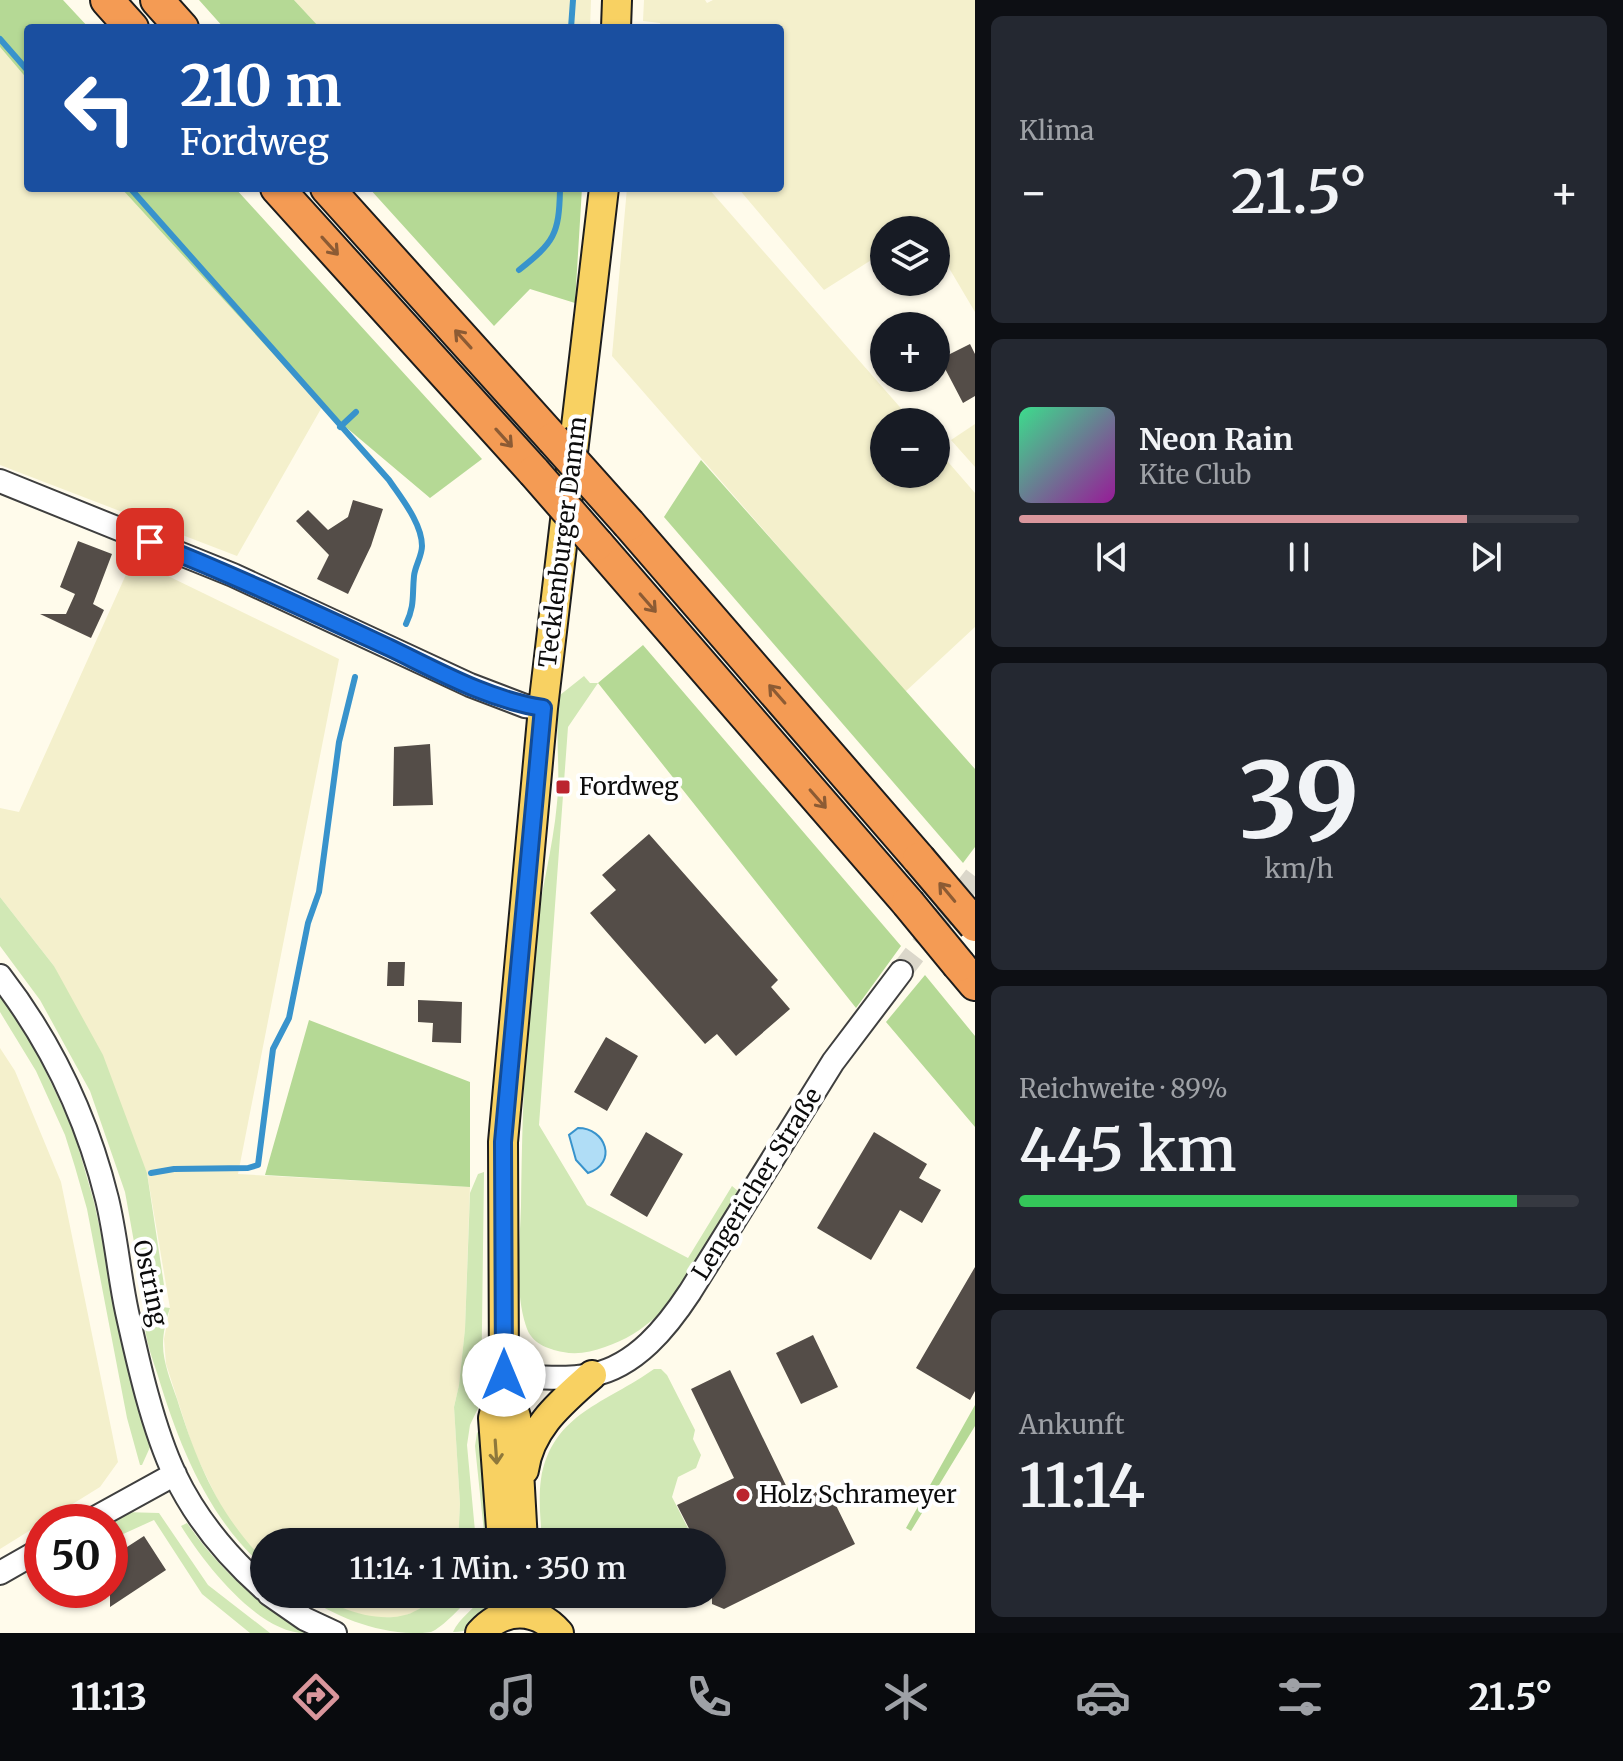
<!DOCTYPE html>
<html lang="de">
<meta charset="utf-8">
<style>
:root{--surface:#171b24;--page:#242831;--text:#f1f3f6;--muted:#9ea1a6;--line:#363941;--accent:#d9969c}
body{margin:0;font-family:Merriweather,serif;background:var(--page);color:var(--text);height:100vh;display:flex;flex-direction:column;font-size:30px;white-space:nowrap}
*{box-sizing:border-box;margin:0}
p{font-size:26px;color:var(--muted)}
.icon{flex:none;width:44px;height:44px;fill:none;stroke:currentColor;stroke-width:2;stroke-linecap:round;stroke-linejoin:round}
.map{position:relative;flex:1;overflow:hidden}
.drawer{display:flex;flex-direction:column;gap:16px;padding:16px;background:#0d0f14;width:648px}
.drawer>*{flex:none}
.guide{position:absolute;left:24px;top:24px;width:760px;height:168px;border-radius:8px;box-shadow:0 2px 6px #0004;background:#1a4fa0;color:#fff;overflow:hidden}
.buttons{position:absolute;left:870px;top:216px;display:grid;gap:16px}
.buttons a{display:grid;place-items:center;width:80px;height:80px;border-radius:50%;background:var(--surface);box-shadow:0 2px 6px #0004;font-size:40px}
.speed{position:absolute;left:24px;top:1504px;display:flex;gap:16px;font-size:40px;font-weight:700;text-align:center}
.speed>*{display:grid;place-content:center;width:104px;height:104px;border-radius:50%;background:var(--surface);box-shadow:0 2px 6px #0004;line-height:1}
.speed .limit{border:12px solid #d22;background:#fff;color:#111}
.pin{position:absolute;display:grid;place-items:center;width:68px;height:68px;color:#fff;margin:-34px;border-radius:16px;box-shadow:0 4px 12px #0006}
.me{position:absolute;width:88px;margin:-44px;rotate:0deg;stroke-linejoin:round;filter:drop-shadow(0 0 6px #0008)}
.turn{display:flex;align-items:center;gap:28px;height:168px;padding:0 24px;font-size:36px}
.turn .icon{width:104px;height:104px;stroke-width:2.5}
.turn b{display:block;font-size:56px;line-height:68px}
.big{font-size:60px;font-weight:600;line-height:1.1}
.drawer .tile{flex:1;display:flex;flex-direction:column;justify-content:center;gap:12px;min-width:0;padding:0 28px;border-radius:12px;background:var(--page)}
.drawer .dial{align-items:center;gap:0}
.dial b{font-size:104px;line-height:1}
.song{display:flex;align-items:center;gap:24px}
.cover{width:96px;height:96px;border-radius:12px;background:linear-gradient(135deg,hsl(150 70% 55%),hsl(300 70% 35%))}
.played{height:8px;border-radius:4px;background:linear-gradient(90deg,var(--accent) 80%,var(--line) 80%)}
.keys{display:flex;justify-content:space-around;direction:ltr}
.heat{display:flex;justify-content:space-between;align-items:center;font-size:44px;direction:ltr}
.charge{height:12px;border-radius:6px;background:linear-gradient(90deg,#34c759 89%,var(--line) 0)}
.trip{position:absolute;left:250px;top:1528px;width:476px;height:80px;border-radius:40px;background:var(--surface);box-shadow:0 2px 6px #0004;font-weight:600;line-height:80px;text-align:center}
.tab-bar{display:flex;height:128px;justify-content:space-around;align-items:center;background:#090b0e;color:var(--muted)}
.tab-bar .icon{width:56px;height:56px}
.tab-bar .on{color:var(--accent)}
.tab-bar b{font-size:36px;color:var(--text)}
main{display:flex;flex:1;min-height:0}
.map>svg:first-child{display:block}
.farmland{fill:#f4f0cc}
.green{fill:#d1e8b5}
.forest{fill:#b5d995}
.water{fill:#b0ddf6;stroke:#3893cc;stroke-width:2}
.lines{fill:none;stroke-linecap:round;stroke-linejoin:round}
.stream{stroke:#3893cc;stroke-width:6}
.building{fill:#544d48}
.minor-tunnel{stroke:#dbd7ca;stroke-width:22;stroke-dasharray:22 11;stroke-linecap:butt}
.minor-casing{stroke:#3f3f3f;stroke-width:26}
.major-casing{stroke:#1d1d1d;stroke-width:32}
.highway-casing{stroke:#1d1d1d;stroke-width:36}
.minor{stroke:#fff;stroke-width:22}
.major{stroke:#f8d162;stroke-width:28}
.highway{stroke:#f49b54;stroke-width:32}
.highway-bridge-casing{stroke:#1d1d1d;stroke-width:36;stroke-linecap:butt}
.highway-bridge{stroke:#f49b54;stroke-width:32}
.oneway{stroke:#8c5b34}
.oneway2{stroke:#8e783b}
.route-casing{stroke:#114b97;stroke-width:20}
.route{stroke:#1a73e8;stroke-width:14}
.poi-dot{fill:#bb252e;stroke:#fff;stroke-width:3}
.labels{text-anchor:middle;stroke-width:8;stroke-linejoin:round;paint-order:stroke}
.street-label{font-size:24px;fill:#0c0c0c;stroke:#fff}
.poi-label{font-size:24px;fill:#0c0c0c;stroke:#fff;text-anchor:start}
</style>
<main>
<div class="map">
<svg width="975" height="1633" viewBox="0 0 975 1633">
<rect width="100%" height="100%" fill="#fffbeb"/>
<path class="farmland" d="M294,0H591L590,28H320Z
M644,0H705L707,3L713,0H975V312L936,246V230H926L924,226L917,230H884V252L824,290L738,188H780V28H661L660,23L643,21Z
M0,47L28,80V188H121L322,407L237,556L0,465Z
M627,188H708L913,422H884V474H936V448L975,493V627L905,692L612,356Z
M975,424V467L951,440Z
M133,559L339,659L238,1174L470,1187L465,1329L459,1385L454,1407L460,1504L458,1542H264V1560L243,1539L225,1515L194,1451L166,1364L164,1339L170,1308L147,1173L54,966L0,897V808L19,812Z
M0,1048L15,1071L61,1182L118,1462L100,1487L0,1549Z
M313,1594H434L429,1602L415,1612L400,1617L373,1618L346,1610Z"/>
<path class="green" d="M584,676L590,683H598L568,727L539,1125L587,1205L688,1258L732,1186L738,1191C704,1252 675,1324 605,1347C591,1352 577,1355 563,1352C547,1349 531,1343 526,1326C514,1289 520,1244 521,1206C522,1118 525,1028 535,940C540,894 553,849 557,803C561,767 554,732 560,695Z
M0,897L54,966L103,1055L147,1173L164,1285L143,1292L125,1192L90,1091L40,1000L0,946Z
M0,995L34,1047L73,1129L94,1202L132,1376L151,1445L142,1465H140L127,1418L87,1209L75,1167L65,1135L36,1071L0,1012Z
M484,1172L481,1402L470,1425L467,1445L476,1542H458L460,1504L454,1407L459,1385L465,1329L470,1193L478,1174Z
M162,1307L170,1308C166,1320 163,1332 163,1345C163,1362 171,1382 177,1399C196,1460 218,1514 264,1560V1567C208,1518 179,1445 158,1376C153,1360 147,1345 145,1328L150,1315Z
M654,1369H661L667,1375L695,1430L693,1439L701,1455L696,1468L678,1477L672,1497L694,1540L542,1542C541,1522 538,1499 541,1479C552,1413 607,1403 654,1369Z
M481,1428L494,1542H485L475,1446L477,1433Z
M123,1512L159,1513L208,1585L270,1633H250L202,1594L154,1520L110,1540V1522Z
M187,1523C219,1569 257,1603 305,1633C258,1633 204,1563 181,1526Z
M301,1594C317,1594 328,1602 343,1608C373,1620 414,1625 434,1594H472C465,1604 442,1628 431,1632C427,1633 418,1633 413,1633C372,1632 335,1616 301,1594Z
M496,1594C493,1615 474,1633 453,1632C459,1618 475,1609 483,1595Z"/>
<path class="forest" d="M0,0H63L89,28H28V80L0,47Z
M199,0H294L320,28H224Z
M121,188H235L482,459L430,498L322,407Z
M369,188H582L575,303L530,289L494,326Z
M701,460L975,769V847L963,863L664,517Z
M643,645L901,946L856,1008L598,683Z
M925,975L975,1036V1127L886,1022Z
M309,1020L470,1082V1187L265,1175Z
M975,1405V1426L911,1531L906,1528Z"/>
<path class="water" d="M578,1128C606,1128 618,1163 588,1173L576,1160L569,1135Z"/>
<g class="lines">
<path class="stream" d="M571,28L573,0
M0,39L28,71
M130,188L389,480C401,498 422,523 422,546C422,556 415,566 414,576C412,596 415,605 406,624
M519,270C554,242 559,235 560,190
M340,427L356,412
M151,1173L174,1169L248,1168L258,1165L273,1049L289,1018L308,923L319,892L339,742L355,677"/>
</g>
<path class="building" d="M970,344L975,354V396L963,403L940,359Z
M353,500L383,509L371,546L348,594L317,579L329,555L296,521L308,510L328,530L348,517Z
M78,541L112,554L93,604L104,610L91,638L40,614H66L75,594L60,587Z
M430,744L433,805L393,806L394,747Z
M649,834L778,980L771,987L790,1009L736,1056L717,1034L705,1044L590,913L616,890L602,875Z
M388,962H405L404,986H387Z
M418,1000L462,1002L461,1043L432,1042L433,1023L418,1022Z
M606,1037L638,1056L607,1111L574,1092Z
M646,1132L683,1154L647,1217L610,1195Z
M874,1132L927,1164L919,1178L941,1190L922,1223L900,1210L871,1260L817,1228Z
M975,1267V1391L970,1400L916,1368Z
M813,1335L838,1387L801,1404L776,1353Z
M730,1370L794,1502L827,1487L855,1544L724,1609L712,1604V1542H696L677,1505L734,1478L691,1389Z
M144,1536L166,1570L110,1607V1558Z"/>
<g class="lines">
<path class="minor-tunnel" d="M901,972L975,876"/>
<defs>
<path id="minor" d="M0,481L233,575L470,685L525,706L543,708
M0,976C51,1042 87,1118 107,1199C116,1236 119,1275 127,1312C138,1362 153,1429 175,1475C196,1519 228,1557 264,1589
M504,1375C532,1377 564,1380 592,1375C636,1366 667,1327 690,1292L833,1062L901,972
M88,1522L175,1474
M0,1573L42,1549
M269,1594L305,1619L335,1633"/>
<path id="major" d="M616,28L617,0
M504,1377L516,1417L523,1542
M524,1470C530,1427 562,1402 592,1375
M502,1542L493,1418L504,1375L503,1142L543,708L604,188
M480,1633C504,1607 536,1607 559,1633"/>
<path id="highway" d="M107,0L132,28
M157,0L182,28
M277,188L534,472
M327,188L553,439
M629,524L919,859
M597,544L908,903
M959,965L975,984"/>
</defs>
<use href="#minor" class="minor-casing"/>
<use href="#major" class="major-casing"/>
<use href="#highway" class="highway-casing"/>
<use href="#minor" class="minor"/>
<use href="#major" class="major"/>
<use href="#highway" class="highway"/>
<defs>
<path id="highway-bridge" d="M553,439L629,524
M534,472L597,544
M919,859L975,925
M908,903L959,965"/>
</defs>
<use href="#highway-bridge" class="highway-bridge-casing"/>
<use href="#highway-bridge" class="highway-bridge"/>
</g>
<defs><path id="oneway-shaft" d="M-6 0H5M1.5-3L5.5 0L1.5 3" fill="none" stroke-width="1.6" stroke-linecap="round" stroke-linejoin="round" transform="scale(2)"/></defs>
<g class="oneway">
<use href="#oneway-shaft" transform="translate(330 246) rotate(48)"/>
<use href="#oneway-shaft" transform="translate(463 339) rotate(-132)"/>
<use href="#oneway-shaft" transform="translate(504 438) rotate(48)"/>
<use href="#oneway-shaft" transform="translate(648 603) rotate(49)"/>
<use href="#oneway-shaft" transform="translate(777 694) rotate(-131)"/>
<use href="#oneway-shaft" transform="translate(818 799) rotate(49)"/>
<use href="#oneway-shaft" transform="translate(947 892) rotate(-130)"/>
</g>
<use class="oneway2" href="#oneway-shaft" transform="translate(496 1452) rotate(86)"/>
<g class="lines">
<defs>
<path id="route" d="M150,542C231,574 310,611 390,648C438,671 489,700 543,708L503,1142L504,1375"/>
</defs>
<use href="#route" class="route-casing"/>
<use href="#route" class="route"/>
</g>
<g class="poi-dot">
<rect x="555" y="779" width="16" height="16" rx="4"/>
<circle cx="743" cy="1495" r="8"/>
</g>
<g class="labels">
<g class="street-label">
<text transform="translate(563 542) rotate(-83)" y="8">Tecklenburger Damm</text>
<text transform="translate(757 1184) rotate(-58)" y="8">Lengericher Straße</text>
<text transform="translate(150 1283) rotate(78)" y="8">Ostring</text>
</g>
<g class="poi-label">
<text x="579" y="795">Fordweg</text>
<text x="759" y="1503">Holz Schrameyer</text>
</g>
</g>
</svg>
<div class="buttons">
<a><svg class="icon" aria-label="layers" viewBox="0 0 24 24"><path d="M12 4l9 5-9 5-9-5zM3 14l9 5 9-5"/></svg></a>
<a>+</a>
<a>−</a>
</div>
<div class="speed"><div class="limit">50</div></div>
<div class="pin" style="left:150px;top:542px;background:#d93025"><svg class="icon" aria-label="arrive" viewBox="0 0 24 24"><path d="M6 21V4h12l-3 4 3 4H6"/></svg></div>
<svg class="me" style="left:504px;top:1375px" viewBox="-20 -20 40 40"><circle r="19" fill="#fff"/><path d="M0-13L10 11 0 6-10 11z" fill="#1a73e8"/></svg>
<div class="trip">11:14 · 1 Min. · 350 m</div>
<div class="guide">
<div class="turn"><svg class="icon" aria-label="left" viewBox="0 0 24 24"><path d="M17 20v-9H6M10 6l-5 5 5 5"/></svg><div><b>210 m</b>Fordweg</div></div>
</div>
</div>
<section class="drawer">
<div class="tile"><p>Klima</p>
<div class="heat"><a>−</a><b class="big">21.5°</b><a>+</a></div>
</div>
<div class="tile">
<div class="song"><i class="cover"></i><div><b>Neon Rain</b><p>Kite Club</p></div></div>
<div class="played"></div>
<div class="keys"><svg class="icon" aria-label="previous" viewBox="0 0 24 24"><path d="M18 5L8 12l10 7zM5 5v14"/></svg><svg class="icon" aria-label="pause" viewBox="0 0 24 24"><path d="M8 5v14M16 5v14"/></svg><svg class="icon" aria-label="next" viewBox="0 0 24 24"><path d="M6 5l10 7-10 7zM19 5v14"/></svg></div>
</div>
<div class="tile dial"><b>39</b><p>km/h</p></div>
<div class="tile"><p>Reichweite · 89%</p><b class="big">445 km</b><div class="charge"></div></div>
<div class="tile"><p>Ankunft</p><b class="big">11:14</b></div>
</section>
</main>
<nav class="tab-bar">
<b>11:13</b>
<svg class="icon on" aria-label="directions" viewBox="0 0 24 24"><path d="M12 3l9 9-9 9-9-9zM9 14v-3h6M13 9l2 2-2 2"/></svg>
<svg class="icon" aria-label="music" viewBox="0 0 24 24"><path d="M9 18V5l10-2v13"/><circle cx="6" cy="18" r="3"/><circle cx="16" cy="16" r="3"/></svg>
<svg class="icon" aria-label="phone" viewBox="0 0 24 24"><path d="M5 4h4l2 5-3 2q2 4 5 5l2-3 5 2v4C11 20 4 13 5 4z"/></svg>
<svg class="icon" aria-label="climate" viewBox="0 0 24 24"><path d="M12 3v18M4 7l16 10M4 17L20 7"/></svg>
<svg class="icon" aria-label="car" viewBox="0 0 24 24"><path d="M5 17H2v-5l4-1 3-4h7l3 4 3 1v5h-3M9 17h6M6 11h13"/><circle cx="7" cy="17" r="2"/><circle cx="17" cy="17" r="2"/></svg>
<svg class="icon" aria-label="filters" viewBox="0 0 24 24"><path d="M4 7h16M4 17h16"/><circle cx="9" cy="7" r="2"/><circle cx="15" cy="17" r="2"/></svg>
<b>21.5°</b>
</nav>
